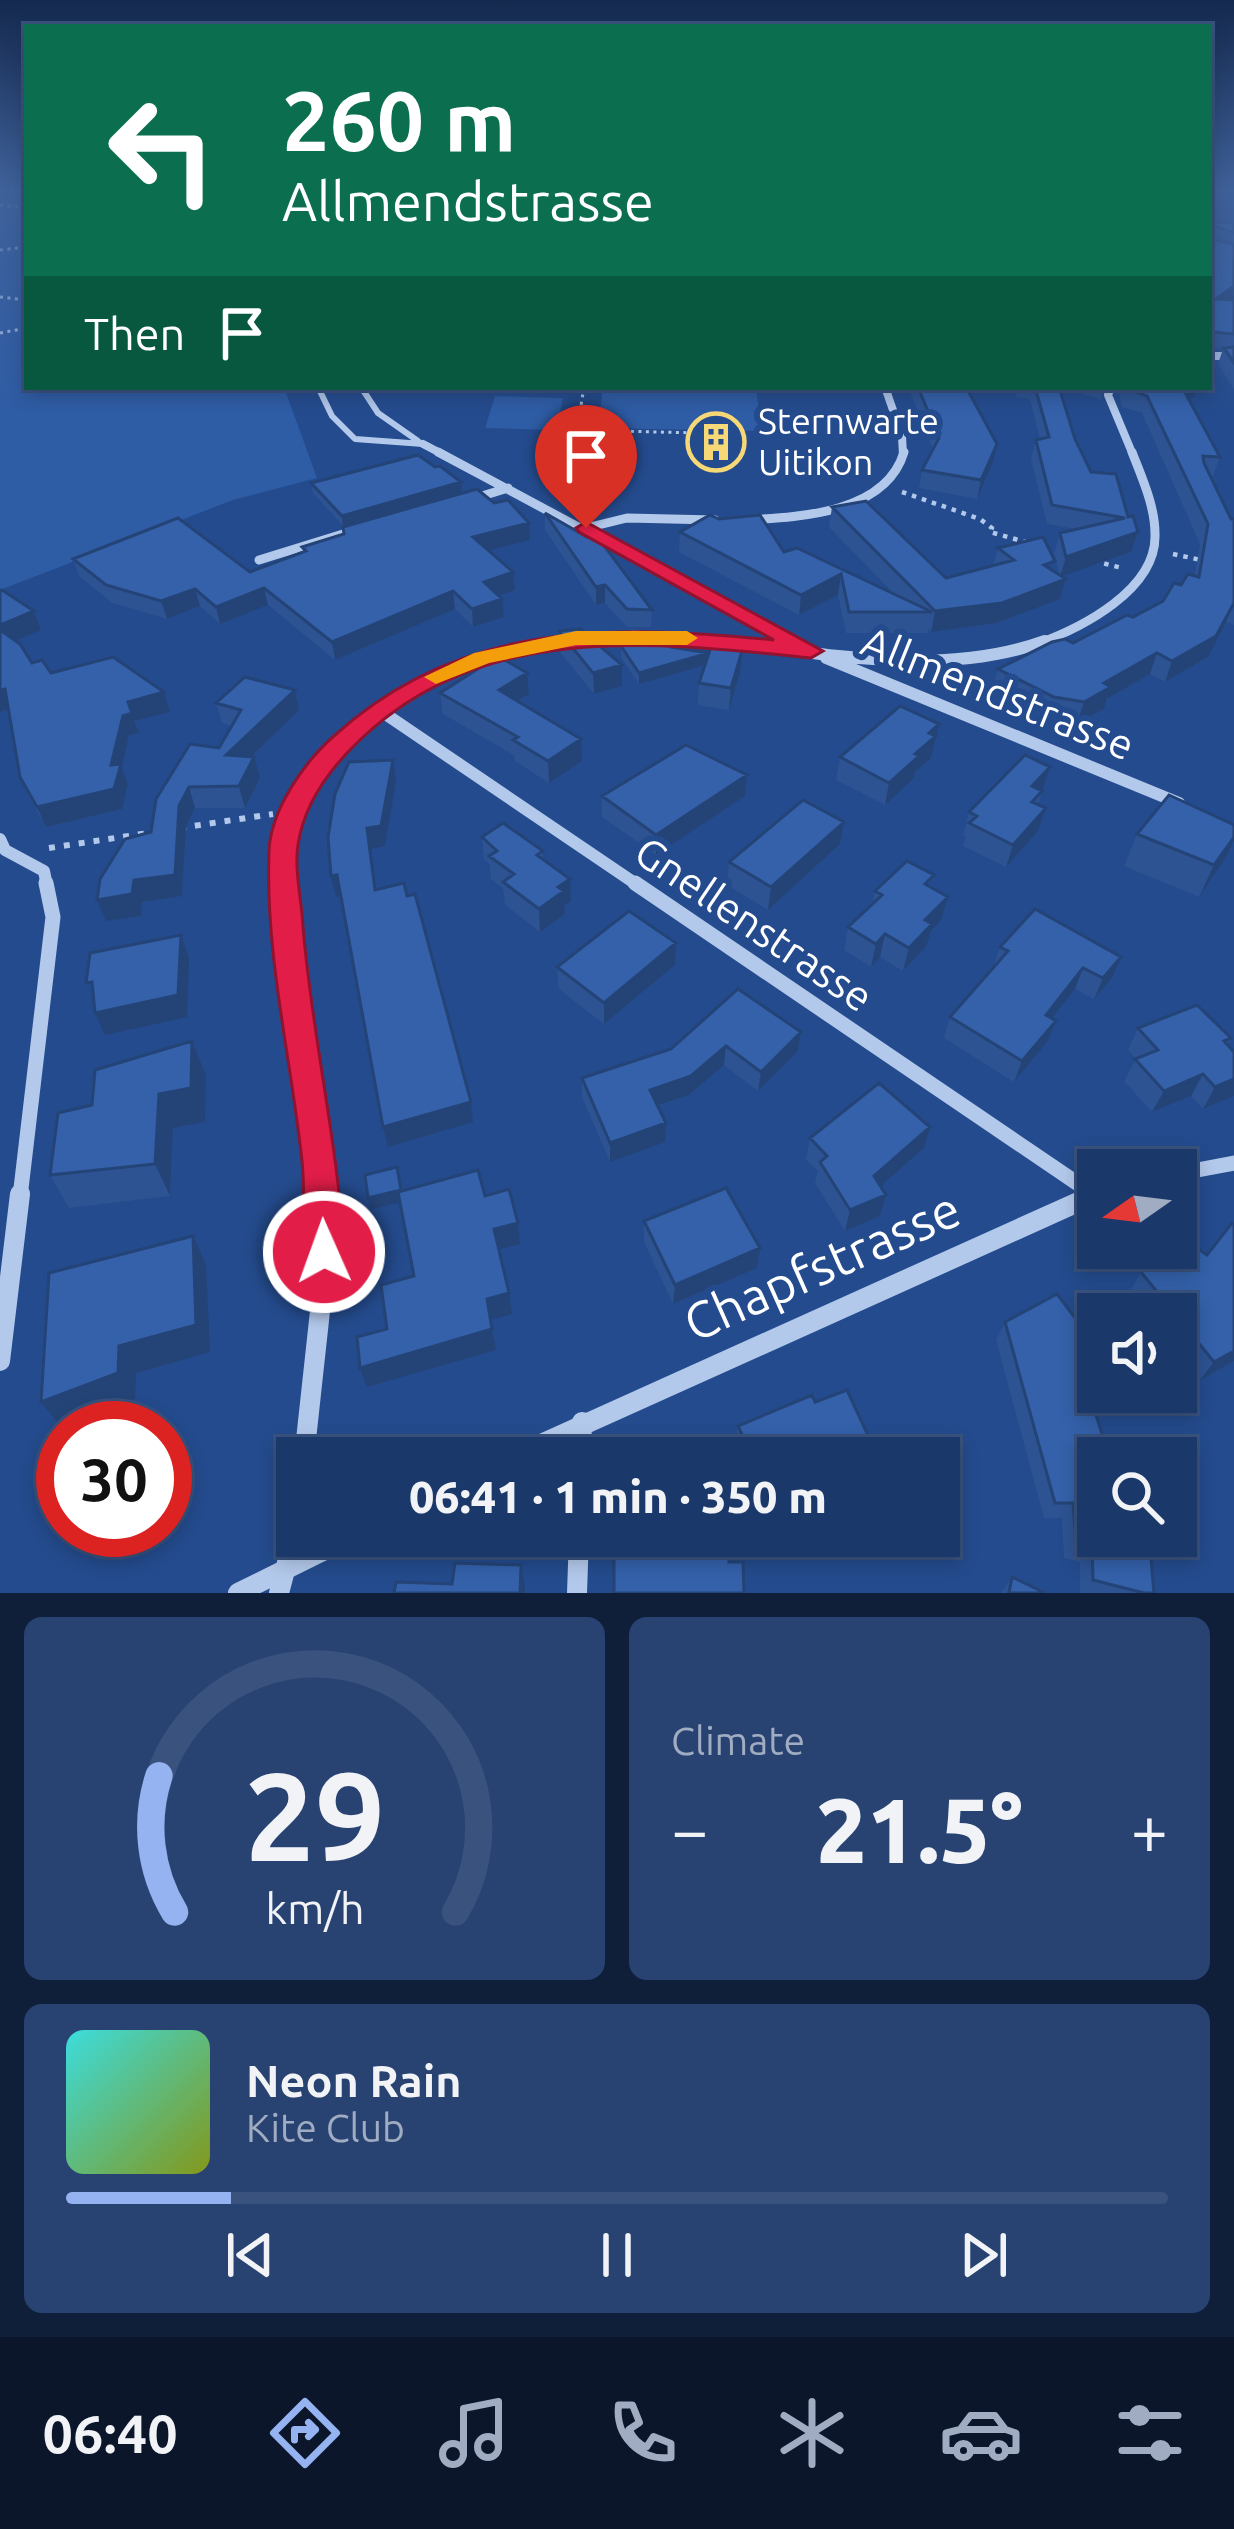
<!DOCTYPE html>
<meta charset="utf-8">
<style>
:root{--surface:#1b386a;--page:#284372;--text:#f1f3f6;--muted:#a0acc1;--line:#39527e;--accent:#95b2f1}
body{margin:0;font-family:Ubuntu,sans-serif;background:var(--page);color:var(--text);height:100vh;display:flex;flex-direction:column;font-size:45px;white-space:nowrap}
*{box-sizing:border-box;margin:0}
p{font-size:39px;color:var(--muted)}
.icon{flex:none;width:66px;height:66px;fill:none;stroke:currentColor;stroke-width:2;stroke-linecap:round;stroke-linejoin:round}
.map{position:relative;height:1593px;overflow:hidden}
.drawer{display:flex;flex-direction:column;gap:24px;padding:24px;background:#0f1f3a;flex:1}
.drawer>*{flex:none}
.guide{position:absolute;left:24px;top:24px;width:1188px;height:366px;border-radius:0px;box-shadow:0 6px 18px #0003,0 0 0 3px var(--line);background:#0b6e4f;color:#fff;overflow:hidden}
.needle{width:78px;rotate:256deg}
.controls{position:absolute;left:1077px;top:1149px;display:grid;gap:24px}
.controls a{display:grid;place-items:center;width:120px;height:120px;border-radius:0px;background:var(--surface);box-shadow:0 6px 18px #0003,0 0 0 3px var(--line);font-size:60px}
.speed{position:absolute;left:36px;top:1401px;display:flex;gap:24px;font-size:60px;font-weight:700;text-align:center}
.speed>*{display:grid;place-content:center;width:156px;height:156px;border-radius:50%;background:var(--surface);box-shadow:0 6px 18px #0003,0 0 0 3px var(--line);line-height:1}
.speed .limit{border:18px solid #d22;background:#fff;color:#111}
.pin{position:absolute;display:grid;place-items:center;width:102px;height:102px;color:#fff;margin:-123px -51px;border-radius:50% 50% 50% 0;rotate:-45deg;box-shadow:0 0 12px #0007}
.pin .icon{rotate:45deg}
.me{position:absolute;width:132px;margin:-66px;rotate:358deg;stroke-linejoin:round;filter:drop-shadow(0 0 9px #0008)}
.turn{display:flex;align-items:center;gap:42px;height:252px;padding:0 60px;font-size:54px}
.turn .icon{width:156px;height:156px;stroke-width:2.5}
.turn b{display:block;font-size:84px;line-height:102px}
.then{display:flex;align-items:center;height:114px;padding:0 60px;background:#0003;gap:24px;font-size:45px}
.big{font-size:90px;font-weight:800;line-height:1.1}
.drawer .widget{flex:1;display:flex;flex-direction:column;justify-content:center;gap:18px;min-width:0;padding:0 42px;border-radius:18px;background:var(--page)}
.drawer .dial{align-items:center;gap:0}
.dial svg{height:312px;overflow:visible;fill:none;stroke:var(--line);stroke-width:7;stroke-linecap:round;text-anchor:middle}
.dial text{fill:var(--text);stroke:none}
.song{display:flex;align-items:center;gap:36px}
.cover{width:144px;height:144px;border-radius:18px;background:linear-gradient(135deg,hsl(180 70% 55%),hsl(70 70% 35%))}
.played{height:12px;border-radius:6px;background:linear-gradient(90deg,var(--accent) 15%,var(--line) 15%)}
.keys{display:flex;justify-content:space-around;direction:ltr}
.heat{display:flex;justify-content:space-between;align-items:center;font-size:66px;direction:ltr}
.drawer .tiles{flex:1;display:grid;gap:24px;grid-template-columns:1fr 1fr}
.widget:last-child{grid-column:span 2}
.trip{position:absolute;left:276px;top:1437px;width:684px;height:120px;border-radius:0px;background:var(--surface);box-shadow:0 6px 18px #0003,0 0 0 3px var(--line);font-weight:800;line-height:120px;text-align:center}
.dock{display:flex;height:192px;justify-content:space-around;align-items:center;background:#0b162a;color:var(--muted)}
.dock .icon{width:84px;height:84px}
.dock .selected{color:var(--accent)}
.dock b{font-size:54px;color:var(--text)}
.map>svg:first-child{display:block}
.green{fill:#2e5ca5}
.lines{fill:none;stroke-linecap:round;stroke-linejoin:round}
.path-far2{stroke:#b3c9eb;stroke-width:3;stroke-dasharray:3 4.5;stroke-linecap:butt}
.path-far1{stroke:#b3c9eb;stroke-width:4.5;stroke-dasharray:4.5 6;stroke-linecap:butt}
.path{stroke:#b3c9eb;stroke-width:6;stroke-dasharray:6 9;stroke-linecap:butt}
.service{stroke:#b3c9eb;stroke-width:6}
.minor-far4{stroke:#b3c9eb;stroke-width:8}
.minor-far3{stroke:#b3c9eb;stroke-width:9}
.minor-far2{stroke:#b3c9eb;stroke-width:12}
.minor-far1{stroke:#b3c9eb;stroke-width:15}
.minor{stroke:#b3c9eb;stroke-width:20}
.wall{fill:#2d5392}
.shaded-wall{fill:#244477}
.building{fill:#3461aa;stroke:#244477;stroke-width:3}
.route{fill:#e11d48;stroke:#92132f;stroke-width:3}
.slow{fill:#f59e0b}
.labels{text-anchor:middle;stroke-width:12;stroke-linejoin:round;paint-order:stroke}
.far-poi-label{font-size:36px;fill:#fff;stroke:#244b8d;text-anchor:start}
.street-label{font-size:42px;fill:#fff;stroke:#244b8d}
.near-street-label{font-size:51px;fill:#fff;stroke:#244b8d}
</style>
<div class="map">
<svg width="1234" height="1593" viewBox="0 0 1234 1593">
<rect width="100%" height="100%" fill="#244b8d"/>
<path class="green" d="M0,191H27V387H284L317,478L233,500L0,590Z
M603,387H756L761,431L598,428Z
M495,396L563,398L557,430L485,428Z"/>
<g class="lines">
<path class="path-far2" d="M0,205L27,208
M0,250L27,247
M0,297L27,300
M0,333L27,328
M584,387L577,430L699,433"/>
<path class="path-far1" d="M902,492L980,519L992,528L990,532L1029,543
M1173,554L1201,560
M1094,561L1122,568"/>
<path class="path" d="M180,828L273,814
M49,848L155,832"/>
<path class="service" d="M318,387L332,416L355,439L423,444
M361,387L378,413L418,441"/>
<path class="minor-far4" d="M1209,356H1234
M885,387L902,436L903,455
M1111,387L1108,395L1133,455
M423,444L444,455"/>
<path class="minor-far3" d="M438,452L797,644
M469,500L508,488
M747,520C801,517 886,513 904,452
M586,528L627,518L715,520
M259,560L356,530
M540,644L635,635L744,644
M1037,644C1081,628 1157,590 1155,534C1155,506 1142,478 1132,452"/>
<path class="minor-far2" d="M720,641C826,654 942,678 1045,641
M792,641L803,647
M826,658L1179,803
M378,709L639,886
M0,839L5,850L44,871L47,886
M281,886C280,737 431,661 559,641"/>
<path class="minor-far1" d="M281,883L323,1197
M635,883L1093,1194
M1176,1174L1234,1163
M20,1197L53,917L46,883
M1089,1197L1097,1193"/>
<path class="minor" d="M0,1361L20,1194
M304,1458L321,1302L322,1194
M510,1458L1096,1194
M581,1458L582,1422
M238,1593L353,1536
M279,1593L297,1525
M577,1593L579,1536"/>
</g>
<path class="wall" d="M1209,222L1234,223V298L1232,299L1234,300V389L1218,364L1223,349L1209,348Z
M908,387H966L993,462L977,499L919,488L922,470L933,449Z
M1014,387H1105L1101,400L1064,387L1062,396L1075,439L1091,472L1138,532L1131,552L1062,576L1066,579L1060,599L997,623L931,632L928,629L927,633H846L838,595L799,615L679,552L680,532L784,552L895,595L829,527L832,507L946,578L993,566L998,548L1059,574L1054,553L1060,533L1076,529L1047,524L1031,459L1036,440L1040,439L1030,399L1017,398Z
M1118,387H1197L1193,398L1188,399L1220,457L1213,476H1210L1231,519H1234V625L1226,622L1208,657L1165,682L1150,674L1108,699L1104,709L1077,724L1047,719L992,690L998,669L1073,643L1133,617L1163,601L1181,585L1195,576L1200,544L1142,413L1122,407Z
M435,467L461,482L462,492L343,526L313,493L311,483Z
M494,503L529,523L530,540L488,550L515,590L498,595L504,617L473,627L455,609L335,660L268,605L220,624L200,606L167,619L112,603L79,576L73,559L250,572L303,552L302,547Z
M545,513L652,610L651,627H627L605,603L596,605L545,530Z
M0,591L34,611L41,630L15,641L32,663L51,673L164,692L170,712L134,721L139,733L129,735L122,768L128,784L122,809L46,827L29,797L20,777L8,710L0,712Z
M559,631L622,665V686L594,694L560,652Z
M621,646L673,648L740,673L729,710L698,705L699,683L705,665L639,684L621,657Z
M295,690L299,710L252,757L260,778L245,808H195L186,827L182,896L142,902L141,916L106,921L151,832L219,748L232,726L222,723L216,703Z
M440,693L529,694L518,701L582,761L549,783L515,761L514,755L443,714Z
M934,746L931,758L915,772L914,778L885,805L836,780L840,757Z
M1050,767L1038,805L1046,808L1038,831L1006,867L963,846L966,836L963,835L969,812Z
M602,796H745L656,855L602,817Z
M1137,834L1225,859L1199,897L1124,866Z
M482,837L543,851V860L571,901L564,906L565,914L540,932L505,905L503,888L491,879L490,865L484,859Z
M840,844L768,910L727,885L729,862Z
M931,887L941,920L931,931L926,947L903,971L880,957L871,967L844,950L848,927L872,905L875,891Z
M1035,909L1112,978L1094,999L1075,989L1052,1018L1047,1042L1014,1082L944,1038L950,1017L993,968L1000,947Z
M676,943L675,965L604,1024L559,989L557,967Z
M1138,1028L1231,1038L1227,1045L1234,1052V1096L1203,1109L1191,1096L1152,1112L1124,1081L1136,1059L1128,1050Z
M801,1032L798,1051L758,1091L724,1065L689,1095L658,1106L665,1142L610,1162L582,1097V1078L671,1049Z
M192,1041L206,1075L205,1122L173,1128L170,1196L69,1208L50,1175L92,1105Z
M810,1138L924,1148L880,1186L886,1195L880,1216L845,1231L815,1183L818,1171L806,1160Z
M644,1221L760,1248L757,1268L673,1304L644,1242Z
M1234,1224V1361L1199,1381L1176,1352V1314H1146L1129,1293L1141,1272L1150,1268L1134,1248H1176L1207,1255Z
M1005,1322L1090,1370L1083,1374L1154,1593H1080V1562L1064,1558L1062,1518H1044L996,1340Z
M815,1402L878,1457L930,1458H742L736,1444L738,1426Z
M834,1536H905L846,1562Z
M1012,1577L1045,1593H1001Z"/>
<path class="shaded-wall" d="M1234,286V298L1211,314L1216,299Z
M1179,387H1197L1193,398L1175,401Z
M997,444L993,462L977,499L981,480Z
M461,482L462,492L343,526L342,516Z
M529,523L530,540L474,554L473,537Z
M1138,532L1131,552L1060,577L1066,557Z
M513,572L515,590L485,600L484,582Z
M841,574L838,595L799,615L801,595Z
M1066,579L1060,599L997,623L931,632L935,611Z
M605,585V603L596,605V587Z
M264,588L268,605L220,624L216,607Z
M195,589L200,606L167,619L161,601Z
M453,591L455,609L335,660L332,642Z
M502,599L504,617L473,627L472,609Z
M1234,603L1226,622L1208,657L1165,682L1172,661Z
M34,611L41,630L3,646L0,638V625Z
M742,651L740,673L729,710L731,688Z
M709,653V664L639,684V673Z
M1157,653L1150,674L1107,699L1104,709L1077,724L1084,702L1104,683Z
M622,665V686L594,694L593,673Z
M527,673L529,694L501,711L499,690Z
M5,689L13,708L0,712V690Z
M295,690L299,710L232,776L226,755Z
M164,692L170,712L134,721L139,733L129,735L122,768L128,784L122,809L46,827L37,807L111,765L128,702Z
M939,724L931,758L915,772L914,778L885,805L889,783L915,754L929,733Z
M581,739L582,761L549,783L548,761Z
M254,757L260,778L245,808L239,786Z
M393,760L396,781L385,846L371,849L379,910L367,828Z
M1050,767L1043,789L1025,809L1032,786Z
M747,775L745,796L656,855V835Z
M189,787L195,808L186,827L182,896L142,902L141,916L106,921L97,900L134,880Z
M1046,808L1038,831L1006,867L1013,845Z
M844,822L840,844L768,910L771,887Z
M1234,837V841L1225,859L1199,897L1214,865Z
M337,875L341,896L336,897L331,876Z
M570,879L571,901L564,906L565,914L540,932L539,909L558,887Z
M948,897L941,920L931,931L926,947L903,971L909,948L925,920Z
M885,934L880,957L871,967L876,944Z
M181,935L189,958L187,1017L105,1035L95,1013Z
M676,943L675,965L604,1024V1003Z
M1121,957L1112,978L1094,999L1103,978Z
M1083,968L1075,989L1038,1036L1046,1015Z
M1056,1021L1047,1042L1014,1082L1022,1061Z
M801,1032L798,1051L758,1091L761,1072Z
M192,1041L206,1075L205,1122L173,1128L170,1196L155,1164L159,1094Z
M726,1046L724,1065L689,1095L650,1108V1090Z
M1203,1074L1191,1096L1152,1112L1164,1091Z
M1234,1079V1096L1203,1109L1215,1087Z
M471,1102L473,1122L388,1147L383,1127Z
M666,1123L665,1142L610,1162V1143Z
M930,1127L924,1148L868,1197L874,1176Z
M401,1190L403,1202L371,1209L368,1198Z
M886,1195L880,1216L845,1231L850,1210Z
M518,1223L520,1244L497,1250L494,1229Z
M193,1236L206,1264L210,1352L136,1373L135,1399L61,1427L41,1402L119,1346Z
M760,1248L757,1268L673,1304L675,1285Z
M509,1293L512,1314L490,1320L487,1299Z
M492,1329L496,1350L367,1387L360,1368Z
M1234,1351V1361L1199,1381L1214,1362Z
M1098,1354L1090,1370L1069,1381L1080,1364Z
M165,1487L169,1512L165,1514Z
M952,1503L944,1519L939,1521V1509Z
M876,1536H905L846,1562L852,1546Z
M521,1565L525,1587V1593H520Z"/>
<path class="building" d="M1209,222L1234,223V233L1215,226L1209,231Z
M1209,236L1211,239L1234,244V286L1216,299L1234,300V334L1213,332L1209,326Z
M1234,347V363L1224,348Z
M918,387H966L997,444L981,480L922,470L939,438Z
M1035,387H1059L1075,439L1091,472L1116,474L1128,517L1133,516L1138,532L1066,557L1060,533L1125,518L1052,505L1036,440L1049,437Z
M1126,387H1182L1220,457L1203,456L1204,463L1231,519H1234V603L1216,636L1172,661L1157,653L1104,683L1111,687L1084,702L1054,697L998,669L1052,642L1065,639L1073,643L1127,615L1133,617L1163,601L1174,583L1181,585L1188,574L1199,577L1208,524L1147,396L1127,389Z
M418,455L435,467L440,466L461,482L342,516L311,483Z
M477,489L494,503L508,500L529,523L473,537L513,572L484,582L502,599L472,609L453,591L332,642L264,588L216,607L195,589L161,601L106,585L73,559L178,518L250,572L306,551L302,547L344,534L343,527Z
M866,501L946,578L1014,560L998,548L1043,537L1055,561L1044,565L1066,579L1002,603L935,611L832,507Z
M545,513L587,537L597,536L652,610L627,609L605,585L596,587Z
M710,515L719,519L760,515L784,552L797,548L932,612H849L841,574L801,595L680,532Z
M2,590L34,611L0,625V591Z
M580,629L622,665L593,673L559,631Z
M0,630L20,644L32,663L42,660L51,673L113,657L164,692L128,702L132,713L123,716L111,765L121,764L114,789L37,807L20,777L5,689L0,690Z
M643,640H674L671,647L709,653L639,673L621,646Z
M711,647L742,651L731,688L699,683Z
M498,656L527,673L499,690L581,739L548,761L513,740L518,737L440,693Z
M245,677L295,690L226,755L254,757L239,786L189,787L179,806L175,875L134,880L132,894L97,900L100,879L125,839L151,832L156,799L190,744L219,748L241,710L216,703Z
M900,706L939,724L929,733L936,736L915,754L919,756L889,783L840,757Z
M686,745L747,775L656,835L602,796Z
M1025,755L1050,767L1032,786L1042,791L1032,802L1046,808L1013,845L969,823L977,816L969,812Z
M393,760L381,826L367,828L375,890L404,883L407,896L415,894L471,1102L383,1127L337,875L331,876L328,837L335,794L349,762Z
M1169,795L1234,825V837L1214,865L1137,834Z
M803,800L844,822L771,887L729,862Z
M503,823L543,851L537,855L570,879L558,887L564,891L539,909L503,882L514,874L489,856L497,851L482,837Z
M907,861L934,875L925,884L948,897L925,920L932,924L909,948L885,934L876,944L848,927L882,895L875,891Z
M1035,909L1121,957L1103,978L1083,968L1046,1015L1056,1021L1022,1061L950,1017L1008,951L1000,947Z
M629,911L676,943L604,1003L557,967Z
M181,935L178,995L95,1013L92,982L86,983L90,953Z
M738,989L801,1032L761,1072L726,1046L691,1076L650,1090L666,1123L610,1143L582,1078L671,1049Z
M1197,1005L1231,1038L1224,1041L1234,1052V1079L1215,1087L1203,1074L1164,1091L1135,1059L1158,1050L1138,1028Z
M192,1041L191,1088L159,1094L155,1164L50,1175L58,1113L92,1105L95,1070Z
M879,1083L930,1127L874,1176L886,1195L850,1210L820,1162L827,1156L810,1138Z
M397,1167L401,1190L368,1198L365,1175Z
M478,1170L485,1196L509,1189L518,1223L494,1229L509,1293L487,1299L492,1329L360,1368L357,1337L387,1329L381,1285L414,1276L398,1192Z
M726,1188L760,1248L675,1285L644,1221Z
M1232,1223L1234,1224V1351L1214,1362L1141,1272L1171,1258L1163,1248H1176V1234L1207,1255Z
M193,1236L196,1325L119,1346L118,1373L41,1402L49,1273Z
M1057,1294L1098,1348V1354L1080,1364L1107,1450L1141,1458H1098V1536H1149L1154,1593H1144L1093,1580L1092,1547L1076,1543L1073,1503H1055L1005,1322Z
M847,1390L878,1457L920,1439L930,1458H753L738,1426L812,1395L815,1402Z
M939,1477L952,1503L939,1509Z
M614,1536H728L729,1562H743L744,1593H614Z
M847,1536H876L852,1546Z
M455,1563L521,1565L520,1593H394L396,1582L452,1584Z
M1012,1577L1045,1593H1009Z"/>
<linearGradient id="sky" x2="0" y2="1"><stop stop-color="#14294e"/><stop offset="0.46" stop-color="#3f619a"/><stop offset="1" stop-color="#3f619a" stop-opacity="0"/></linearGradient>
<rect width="1234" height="414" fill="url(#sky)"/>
<path class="route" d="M586,522L823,651L811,658C655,642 486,621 362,738C332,766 304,803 298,845C294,870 302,901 303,927C312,1036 338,1142 344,1252L338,1265L324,1271L310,1265L304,1252C303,1222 305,1191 302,1161C291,1058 265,955 269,852C270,810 305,761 335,735C462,620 613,624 774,640L579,532L576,528Z"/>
<path class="slow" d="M576,631H687L698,638L687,645H576L489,663L436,684L424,677L474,653Z"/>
<defs>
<symbol id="building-ring" viewBox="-11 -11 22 22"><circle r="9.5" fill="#244b8d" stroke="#f6d976" stroke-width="1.5"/><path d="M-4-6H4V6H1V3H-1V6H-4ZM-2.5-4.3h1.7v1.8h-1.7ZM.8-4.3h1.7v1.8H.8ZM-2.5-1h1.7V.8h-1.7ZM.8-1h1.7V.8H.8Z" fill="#f6d976"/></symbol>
</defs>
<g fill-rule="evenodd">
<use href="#building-ring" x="683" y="409" width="66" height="66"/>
</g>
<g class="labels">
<g class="far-poi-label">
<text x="758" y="434">Sternwarte<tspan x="758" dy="41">Uitikon</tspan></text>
</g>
<g class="street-label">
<text transform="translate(998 693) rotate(22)" y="15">Allmendstrasse</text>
<text transform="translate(754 924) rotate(34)" y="15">Gnellenstrasse</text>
</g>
<g class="near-street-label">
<text transform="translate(822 1266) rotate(-24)" y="18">Chapfstrasse</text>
</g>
</g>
</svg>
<div class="controls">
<a><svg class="needle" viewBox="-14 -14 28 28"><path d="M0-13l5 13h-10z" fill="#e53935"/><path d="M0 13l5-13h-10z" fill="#a0acc1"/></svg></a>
<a><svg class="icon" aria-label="sound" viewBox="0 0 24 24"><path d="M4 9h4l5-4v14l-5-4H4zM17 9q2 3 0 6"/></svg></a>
<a><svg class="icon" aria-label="search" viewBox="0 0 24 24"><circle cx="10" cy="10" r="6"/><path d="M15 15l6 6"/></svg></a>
</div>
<div class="speed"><div class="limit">30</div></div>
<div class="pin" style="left:586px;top:528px;background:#d93025"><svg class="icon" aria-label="arrive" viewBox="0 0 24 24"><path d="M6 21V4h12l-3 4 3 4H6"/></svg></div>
<svg class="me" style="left:324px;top:1252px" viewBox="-20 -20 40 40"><circle r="17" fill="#e11d48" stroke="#fff" stroke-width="3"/><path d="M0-11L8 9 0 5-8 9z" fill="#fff"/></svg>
<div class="trip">06:41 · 1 min · 350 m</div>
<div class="guide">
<div class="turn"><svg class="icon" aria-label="left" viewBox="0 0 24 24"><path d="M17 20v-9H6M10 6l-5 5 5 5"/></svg><div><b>260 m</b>Allmendstrasse</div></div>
<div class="then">Then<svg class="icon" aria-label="arrive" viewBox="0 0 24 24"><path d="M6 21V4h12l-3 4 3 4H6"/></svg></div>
</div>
</div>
<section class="drawer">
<div class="tiles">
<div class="widget dial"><svg viewBox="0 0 100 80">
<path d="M14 69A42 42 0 1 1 86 69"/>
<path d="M14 69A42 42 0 0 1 10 34" stroke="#95b2f1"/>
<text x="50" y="56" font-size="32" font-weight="700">29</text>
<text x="50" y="72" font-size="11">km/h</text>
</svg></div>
<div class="widget"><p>Climate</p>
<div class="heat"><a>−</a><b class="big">21.5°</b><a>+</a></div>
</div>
<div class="widget">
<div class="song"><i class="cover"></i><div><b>Neon Rain</b><p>Kite Club</p></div></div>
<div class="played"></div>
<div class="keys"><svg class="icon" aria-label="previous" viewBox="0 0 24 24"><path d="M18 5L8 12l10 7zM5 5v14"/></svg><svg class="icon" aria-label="pause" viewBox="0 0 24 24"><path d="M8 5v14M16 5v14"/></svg><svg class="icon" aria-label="next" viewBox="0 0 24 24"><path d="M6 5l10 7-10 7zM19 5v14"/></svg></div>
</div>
</div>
</section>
<nav class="dock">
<b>06:40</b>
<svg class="icon selected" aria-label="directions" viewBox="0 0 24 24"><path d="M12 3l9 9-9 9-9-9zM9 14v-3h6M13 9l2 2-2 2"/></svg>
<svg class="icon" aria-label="music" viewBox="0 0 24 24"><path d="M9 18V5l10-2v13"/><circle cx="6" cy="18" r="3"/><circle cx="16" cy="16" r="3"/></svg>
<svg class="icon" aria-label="phone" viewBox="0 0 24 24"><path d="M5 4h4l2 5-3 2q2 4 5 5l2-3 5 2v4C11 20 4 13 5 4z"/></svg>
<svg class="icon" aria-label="climate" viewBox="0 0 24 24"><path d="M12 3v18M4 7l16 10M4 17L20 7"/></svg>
<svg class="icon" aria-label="car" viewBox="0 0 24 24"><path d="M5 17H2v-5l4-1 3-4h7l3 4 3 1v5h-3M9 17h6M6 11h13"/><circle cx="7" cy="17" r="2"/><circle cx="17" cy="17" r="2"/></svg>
<svg class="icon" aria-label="filters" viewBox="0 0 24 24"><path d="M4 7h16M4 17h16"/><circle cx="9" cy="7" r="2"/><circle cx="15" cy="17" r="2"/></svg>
</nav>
